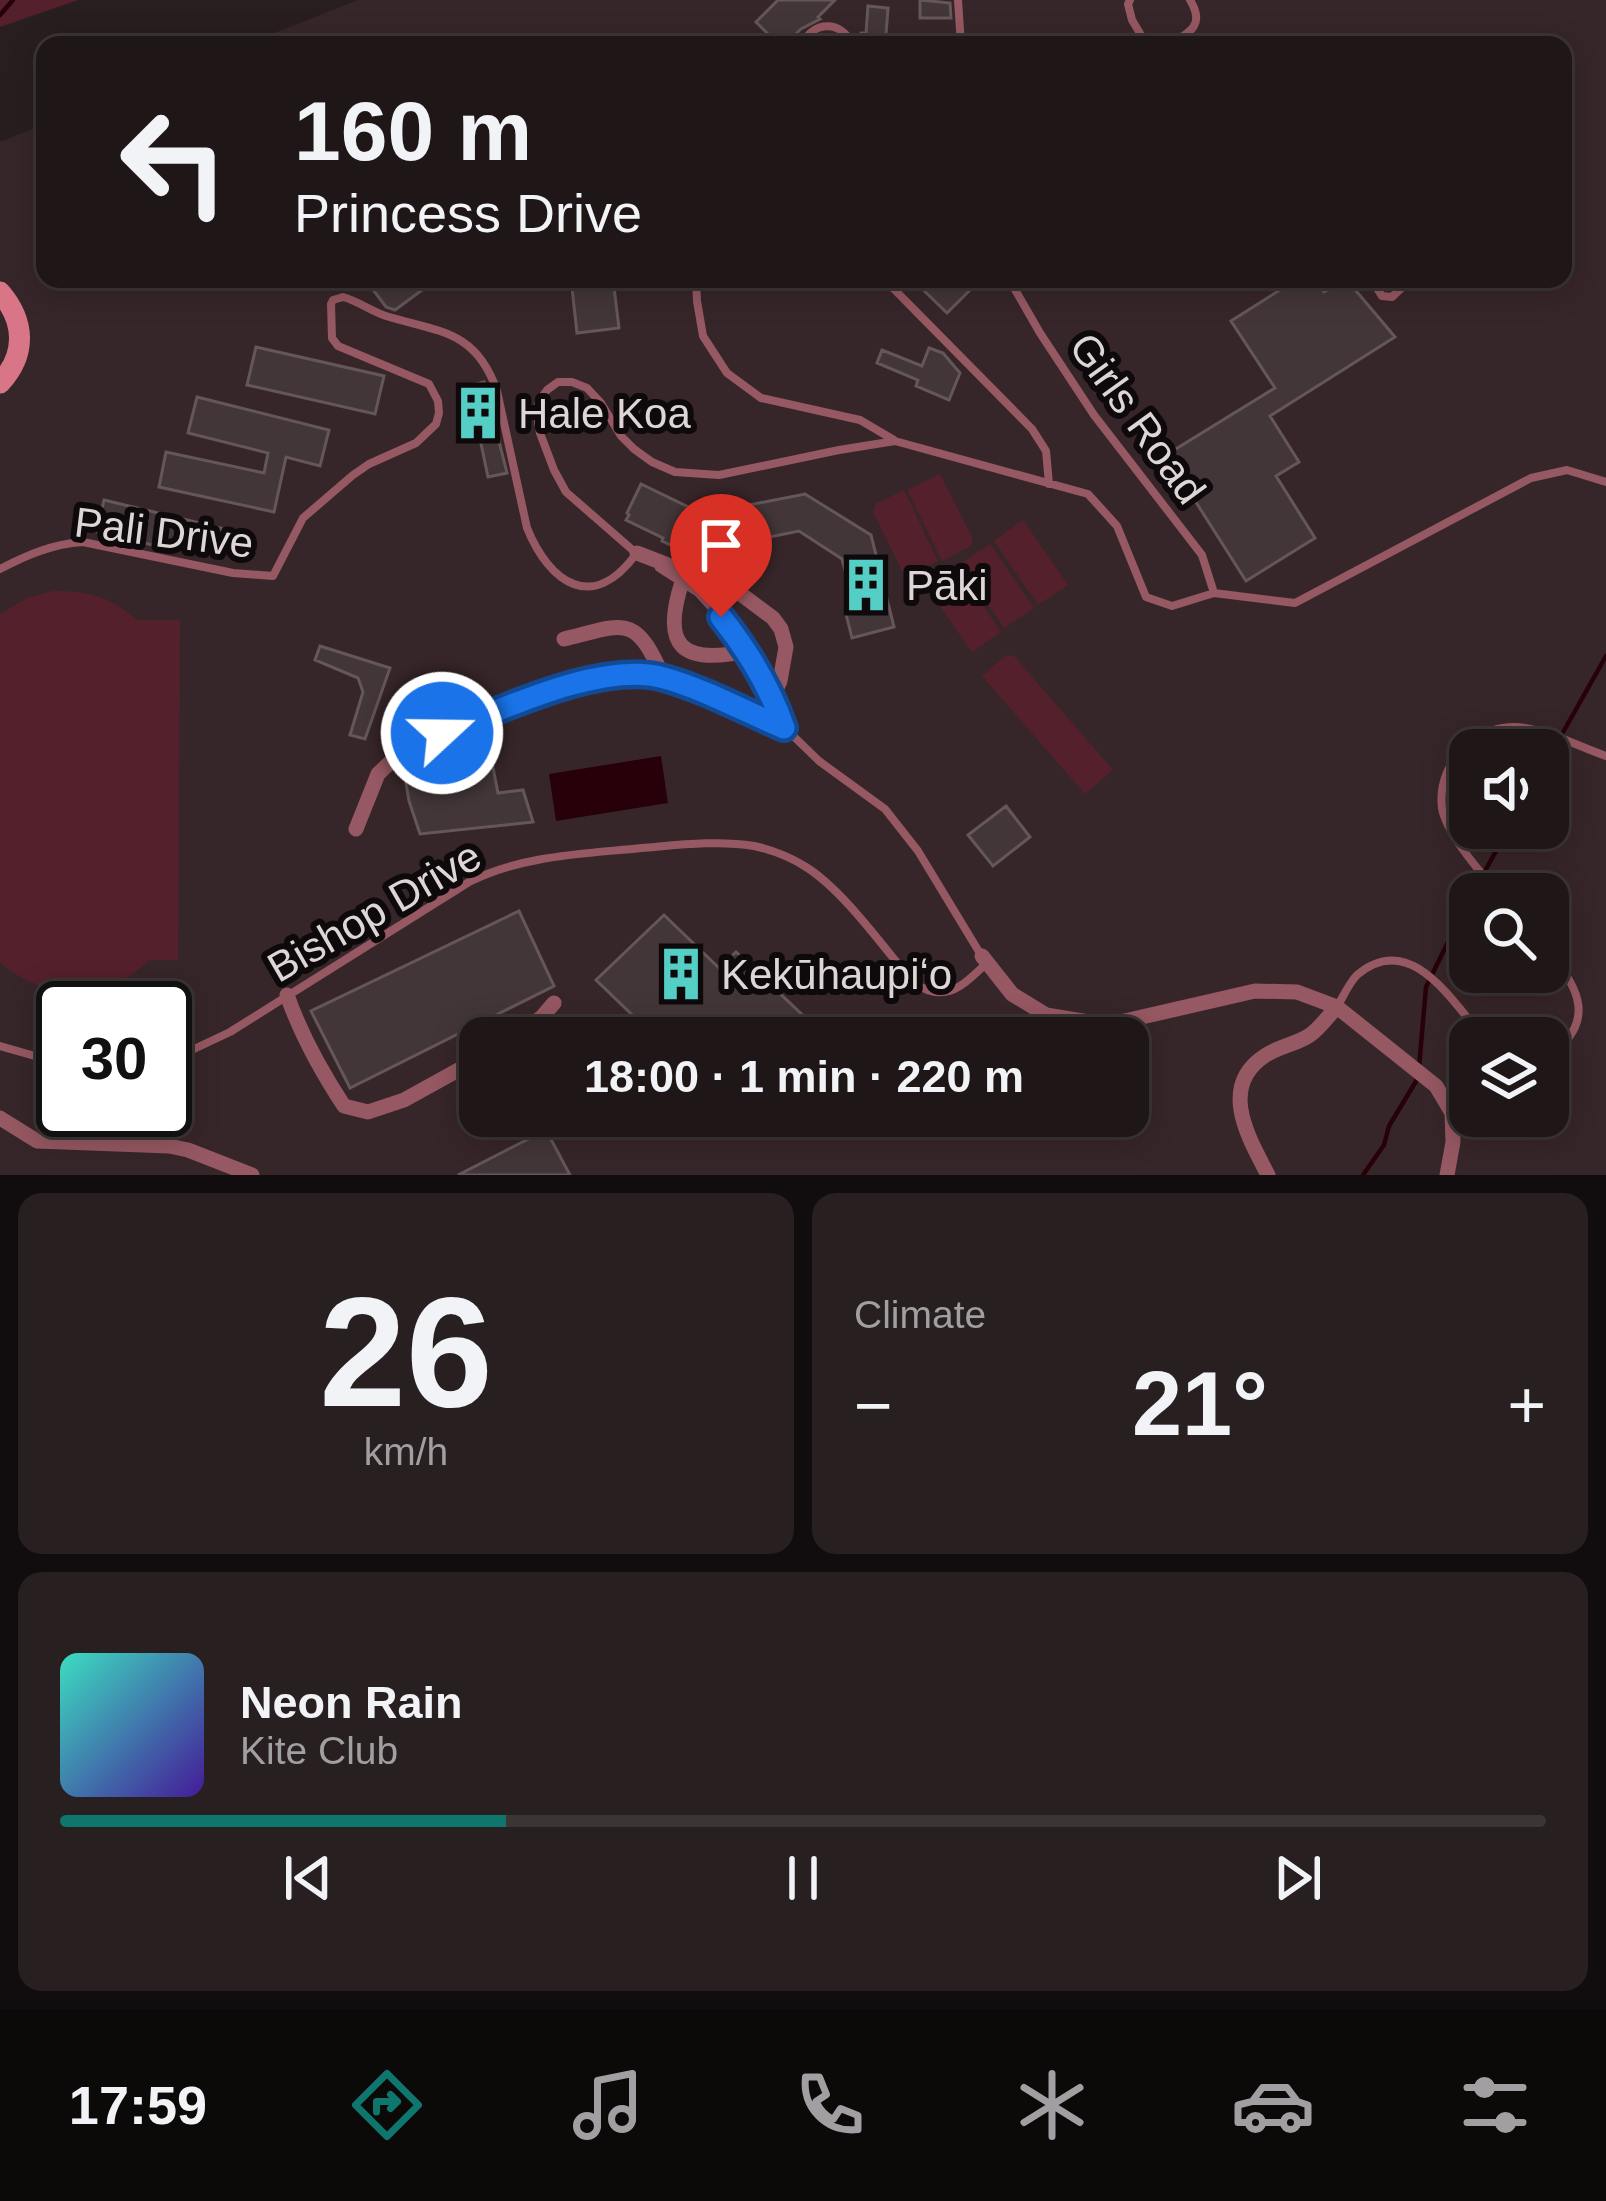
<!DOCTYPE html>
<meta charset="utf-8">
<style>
:root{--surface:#1f1617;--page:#271f20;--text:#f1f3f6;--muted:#a19fa1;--line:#3c3536;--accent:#0f766e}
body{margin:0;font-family:Helvetica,sans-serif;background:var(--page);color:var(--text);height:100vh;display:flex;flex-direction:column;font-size:45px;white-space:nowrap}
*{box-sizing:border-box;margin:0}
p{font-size:39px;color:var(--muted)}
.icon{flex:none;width:66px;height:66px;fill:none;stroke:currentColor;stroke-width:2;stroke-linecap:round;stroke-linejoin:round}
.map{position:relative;height:1175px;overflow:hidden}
.sheet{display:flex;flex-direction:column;gap:18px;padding:18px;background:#110c0d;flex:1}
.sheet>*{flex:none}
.top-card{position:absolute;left:36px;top:36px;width:1536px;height:252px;border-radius:24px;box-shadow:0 6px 30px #0003,0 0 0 3px var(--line);background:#1f1617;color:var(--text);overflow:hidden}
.tools{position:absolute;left:1449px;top:729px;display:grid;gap:24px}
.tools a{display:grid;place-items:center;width:120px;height:120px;border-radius:24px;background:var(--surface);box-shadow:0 6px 30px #0003,0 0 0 3px var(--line);font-size:60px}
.speed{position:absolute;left:36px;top:981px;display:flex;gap:24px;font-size:60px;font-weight:700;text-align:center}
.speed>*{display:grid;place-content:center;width:156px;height:156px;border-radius:50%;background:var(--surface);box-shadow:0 6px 30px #0003,0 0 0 3px var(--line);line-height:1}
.speed .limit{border:6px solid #111;border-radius:18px;background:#fff;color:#111}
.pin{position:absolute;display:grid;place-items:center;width:102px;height:102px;color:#fff;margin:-123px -51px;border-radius:50% 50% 50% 0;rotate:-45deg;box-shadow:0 0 12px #0007}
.pin .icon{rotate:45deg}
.me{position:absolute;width:132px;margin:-66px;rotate:69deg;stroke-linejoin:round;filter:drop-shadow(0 0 9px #0008)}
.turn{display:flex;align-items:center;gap:42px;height:252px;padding:0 60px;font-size:54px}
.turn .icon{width:156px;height:156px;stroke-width:2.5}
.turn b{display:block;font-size:84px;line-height:102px}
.big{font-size:90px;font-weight:700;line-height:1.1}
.sheet .card{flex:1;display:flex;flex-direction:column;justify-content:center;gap:18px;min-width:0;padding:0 42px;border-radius:24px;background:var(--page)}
.sheet .dial{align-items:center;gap:0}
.dial b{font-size:156px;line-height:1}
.song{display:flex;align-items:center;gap:36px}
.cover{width:144px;height:144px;border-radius:18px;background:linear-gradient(135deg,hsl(170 70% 55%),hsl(260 70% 35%))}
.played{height:12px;border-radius:6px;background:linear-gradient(90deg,var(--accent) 30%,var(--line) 30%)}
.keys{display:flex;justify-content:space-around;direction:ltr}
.heat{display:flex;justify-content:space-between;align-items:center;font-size:66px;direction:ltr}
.sheet .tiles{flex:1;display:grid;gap:18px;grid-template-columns:1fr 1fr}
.card:last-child{grid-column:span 2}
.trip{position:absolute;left:459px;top:1017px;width:690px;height:120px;border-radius:24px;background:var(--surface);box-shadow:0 6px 30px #0003,0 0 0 3px var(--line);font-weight:700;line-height:120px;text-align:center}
.tabs{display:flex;height:192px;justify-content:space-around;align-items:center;background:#0c0909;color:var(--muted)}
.tabs .icon{width:84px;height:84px}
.tabs .active{color:var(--accent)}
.tabs b{font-size:54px;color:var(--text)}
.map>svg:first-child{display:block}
.built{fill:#372629;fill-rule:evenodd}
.green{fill:#54202b}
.water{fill:#280009}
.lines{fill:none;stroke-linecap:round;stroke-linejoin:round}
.stream{stroke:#280009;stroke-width:4.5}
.building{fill:#433638;stroke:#655759;stroke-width:3}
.lane{stroke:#965862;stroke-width:8}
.street{stroke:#965862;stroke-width:15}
.secondary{stroke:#d87587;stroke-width:21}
.route-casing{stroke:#114b97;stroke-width:30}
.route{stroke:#1a73e8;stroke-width:21}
.labels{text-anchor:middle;stroke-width:12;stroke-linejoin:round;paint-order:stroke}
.poi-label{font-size:42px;fill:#ddd5d6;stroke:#0e090a;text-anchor:start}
.street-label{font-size:42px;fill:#ddd5d6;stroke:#0e090a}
</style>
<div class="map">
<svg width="1606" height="1175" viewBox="0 0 1606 1175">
<rect width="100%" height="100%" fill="#291e1f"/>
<path class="built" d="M358,0H1606V1175H0V142L45,124V279H1563V45H244ZM1470,750H1548V828H1470ZM1470,894H1548V972H1470ZM63,1008H165V1110H63ZM480,1038H1128V1116H480ZM1470,1038H1548V1116H1470Z"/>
<path class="green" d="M0,0H78L0,27Z
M940,474L973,539L971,546L942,561L907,490Z
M904,490L938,561L905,577L873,512L875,504Z
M1023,520L1068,585L1038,605L994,541Z
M990,544L1034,608L1004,628L960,564Z
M957,567L1001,632L972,652L927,588Z
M53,591C86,590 113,598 137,620H180L178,960H149C105,1004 46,1000 0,963V614L27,598Z
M1006,655L1014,656L1113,770L1085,794L982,676Z"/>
<path class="water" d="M661,756L668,803L556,821L549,774Z"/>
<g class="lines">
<path class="stream" d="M0,15L13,0
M1548,759L1606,656
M1472,894L1509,828
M1419,1067L1426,987L1470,897
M1363,1175L1384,1145L1389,1126L1418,1078"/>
</g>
<path class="building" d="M778,0H835L818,17L820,19L801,29L784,45H779L756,22Z
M920,0L950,3L951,18H920Z
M868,6L888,8L886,35L900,36V45H861V33H866Z
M365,279H437L395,310L386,307Z
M571,279H613L619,328L577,333Z
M912,279H959L970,290L947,313Z
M1297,279H1316L1324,292L1346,279L1395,337L1270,416L1299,462L1276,476L1315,538L1246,581L1166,455L1275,388L1231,321Z
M256,347L384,376L375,414L247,385Z
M929,348L943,353L960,373L949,400L916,386L918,380L877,363L882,350L922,366Z
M484,382L507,473L488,477L480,439L469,441L458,388Z
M197,397L329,430L320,466L286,457L274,512L159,487L166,452L264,473L268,453L188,433Z
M641,484L703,514L805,494L871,535L894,627L852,638L846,614L856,611L842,559L799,531L755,540L756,549L730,554L729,551L698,558L662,541L663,538L626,520L629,515L627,513Z
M104,500L221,528L215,555L166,543L165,548L97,532Z
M320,646L390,668L365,739L350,735L363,692L358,678L315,660Z
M491,757L498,793L523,790L533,822L420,834L409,801L404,771Z
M1006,806L1030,837L993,866L968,835Z
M519,911L554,986L350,1088L311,1011Z
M664,915L719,968L736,952L827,1038H685L669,1023L661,1029L658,1025L650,1032L596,980Z
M546,1130L570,1175H458Z"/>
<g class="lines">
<path class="lane" d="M958,0L961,45
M1130,0L1128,4L1132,20L1147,45
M801,45C815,20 840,20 853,45
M1168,45C1189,33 1206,26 1190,0
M696,279L697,301L703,336L727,373L761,398L860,420L894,440
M884,279L1032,429L1046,451L1049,484
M1009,279L1040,333L1094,415L1202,555L1214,593
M1371,279L1382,296L1392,297L1411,279
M636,553L566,492L554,470L540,433L537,415L539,401L547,390L558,382H572L587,388L601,403L621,436L634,449L652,462L675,472L719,475L839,450L895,441L1088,494L1117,526L1146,597L1172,606L1214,593L1295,603L1531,478L1567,470L1606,482
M659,568L698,593L733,631L773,696L784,727L819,761L885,809L918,851L981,955
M0,569C27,555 52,544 83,542L233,573L273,576L303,518L353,475L369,464L416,443L436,424L439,413L438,401L429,384L338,346L332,338L331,304L333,300L343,297C358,301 371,311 386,316C439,332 476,330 497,391L527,528C550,584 593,613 636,554
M1499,894C1482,874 1446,834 1442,808C1436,761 1480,720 1525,728C1552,732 1580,747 1606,756
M1548,951C1581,989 1596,1023 1548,1057
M1337,1007C1343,997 1349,983 1357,975C1411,929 1453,1003 1484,1038
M0,1046L63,1064
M165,1058L194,1049L230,1032L469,882C523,855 583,854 642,848C678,845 718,840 754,846C772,850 790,857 806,867C844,891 883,947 913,982C946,1006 964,984 988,962"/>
<path class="street" d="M637,553L707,580L726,583L773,618L781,629L786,647L780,681L773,696
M682,582C661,647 682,665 747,651
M564,639C625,624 635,613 663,677
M356,829L378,774L405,748L584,680L627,674L663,677L784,727
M982,956L1012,994L1046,1015L1107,1025L1255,991L1297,992L1337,1007L1436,1086L1452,1113L1453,1142L1447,1175
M287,995C301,1035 321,1071 344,1106L368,1112L404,1100L480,1058
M513,1038L542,1017L554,1003
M0,1118L37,1141L169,1146L188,1150L252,1175
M1268,1175C1249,1138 1217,1086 1266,1055C1280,1046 1297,1044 1310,1035C1320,1028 1328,1016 1337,1007"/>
<path class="secondary" d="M0,292C25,321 27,354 0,383"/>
</g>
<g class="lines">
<defs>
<path id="route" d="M442,733C501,710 603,660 664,678C704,689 746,712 784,728C770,687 748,651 721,617"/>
</defs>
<use href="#route" class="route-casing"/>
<use href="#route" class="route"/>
</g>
<defs>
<symbol id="building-bare" viewBox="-9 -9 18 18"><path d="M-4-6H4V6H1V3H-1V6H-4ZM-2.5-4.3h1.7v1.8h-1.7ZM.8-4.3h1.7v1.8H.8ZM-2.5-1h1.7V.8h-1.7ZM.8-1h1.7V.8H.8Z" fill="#55cec6" stroke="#0e090a" stroke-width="2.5" paint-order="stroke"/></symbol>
</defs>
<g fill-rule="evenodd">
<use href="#building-bare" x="440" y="375" width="76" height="76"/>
<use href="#building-bare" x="828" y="547" width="76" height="76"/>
<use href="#building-bare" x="643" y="936" width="76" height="76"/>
</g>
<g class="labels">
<g class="poi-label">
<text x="518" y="428">Hale Koa</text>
<text x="906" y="600">Pāki</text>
<text x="721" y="989">Kekūhaupiʻo</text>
</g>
<g class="street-label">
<text transform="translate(1138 418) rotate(54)" y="15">Girls Road</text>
<text transform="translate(164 532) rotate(7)" y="15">Pali Drive</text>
<text transform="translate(374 911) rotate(-30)" y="15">Bishop Drive</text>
</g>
</g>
</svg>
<div class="tools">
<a><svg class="icon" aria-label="sound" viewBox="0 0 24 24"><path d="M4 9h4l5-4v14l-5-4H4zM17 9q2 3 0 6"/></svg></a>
<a><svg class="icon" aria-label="search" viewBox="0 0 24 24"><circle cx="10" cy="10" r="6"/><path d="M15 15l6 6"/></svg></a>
<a><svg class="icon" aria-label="layers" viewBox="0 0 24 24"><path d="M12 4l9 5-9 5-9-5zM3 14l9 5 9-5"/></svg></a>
</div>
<div class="speed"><div class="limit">30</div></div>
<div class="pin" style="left:721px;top:617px;background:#d93025"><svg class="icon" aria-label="arrive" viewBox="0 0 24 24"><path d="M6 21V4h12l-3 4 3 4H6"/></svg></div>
<svg class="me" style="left:442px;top:733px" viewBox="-20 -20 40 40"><circle r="17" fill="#1a73e8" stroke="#fff" stroke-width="3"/><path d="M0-11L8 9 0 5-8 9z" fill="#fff"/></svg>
<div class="trip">18:00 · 1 min · 220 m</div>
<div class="top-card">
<div class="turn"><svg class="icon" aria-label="left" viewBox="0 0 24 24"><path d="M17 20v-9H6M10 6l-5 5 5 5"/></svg><div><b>160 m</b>Princess Drive</div></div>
</div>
</div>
<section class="sheet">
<div class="tiles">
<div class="card dial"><b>26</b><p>km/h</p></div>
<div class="card"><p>Climate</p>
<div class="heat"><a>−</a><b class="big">21°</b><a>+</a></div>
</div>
<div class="card">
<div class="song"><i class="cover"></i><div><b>Neon Rain</b><p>Kite Club</p></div></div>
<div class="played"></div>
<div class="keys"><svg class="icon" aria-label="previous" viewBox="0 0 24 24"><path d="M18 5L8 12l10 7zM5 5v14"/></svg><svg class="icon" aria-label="pause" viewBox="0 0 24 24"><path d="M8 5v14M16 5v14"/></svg><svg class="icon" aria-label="next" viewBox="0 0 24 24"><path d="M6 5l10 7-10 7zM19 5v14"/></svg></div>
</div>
</div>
</section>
<nav class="tabs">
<b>17:59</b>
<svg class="icon active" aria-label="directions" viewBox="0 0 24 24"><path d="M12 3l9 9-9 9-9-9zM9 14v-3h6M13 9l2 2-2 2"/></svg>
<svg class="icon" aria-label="music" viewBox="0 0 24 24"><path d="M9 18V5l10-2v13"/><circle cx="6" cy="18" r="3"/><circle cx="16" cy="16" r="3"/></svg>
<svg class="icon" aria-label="phone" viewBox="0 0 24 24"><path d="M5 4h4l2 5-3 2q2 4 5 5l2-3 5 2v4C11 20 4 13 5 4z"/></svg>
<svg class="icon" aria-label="climate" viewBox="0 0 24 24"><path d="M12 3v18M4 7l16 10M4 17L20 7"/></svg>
<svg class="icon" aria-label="car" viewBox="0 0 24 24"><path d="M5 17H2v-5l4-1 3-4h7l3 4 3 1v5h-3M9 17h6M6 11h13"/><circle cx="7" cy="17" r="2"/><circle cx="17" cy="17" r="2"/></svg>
<svg class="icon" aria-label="filters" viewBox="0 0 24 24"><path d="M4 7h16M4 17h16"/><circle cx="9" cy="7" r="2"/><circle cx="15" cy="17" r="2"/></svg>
</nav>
